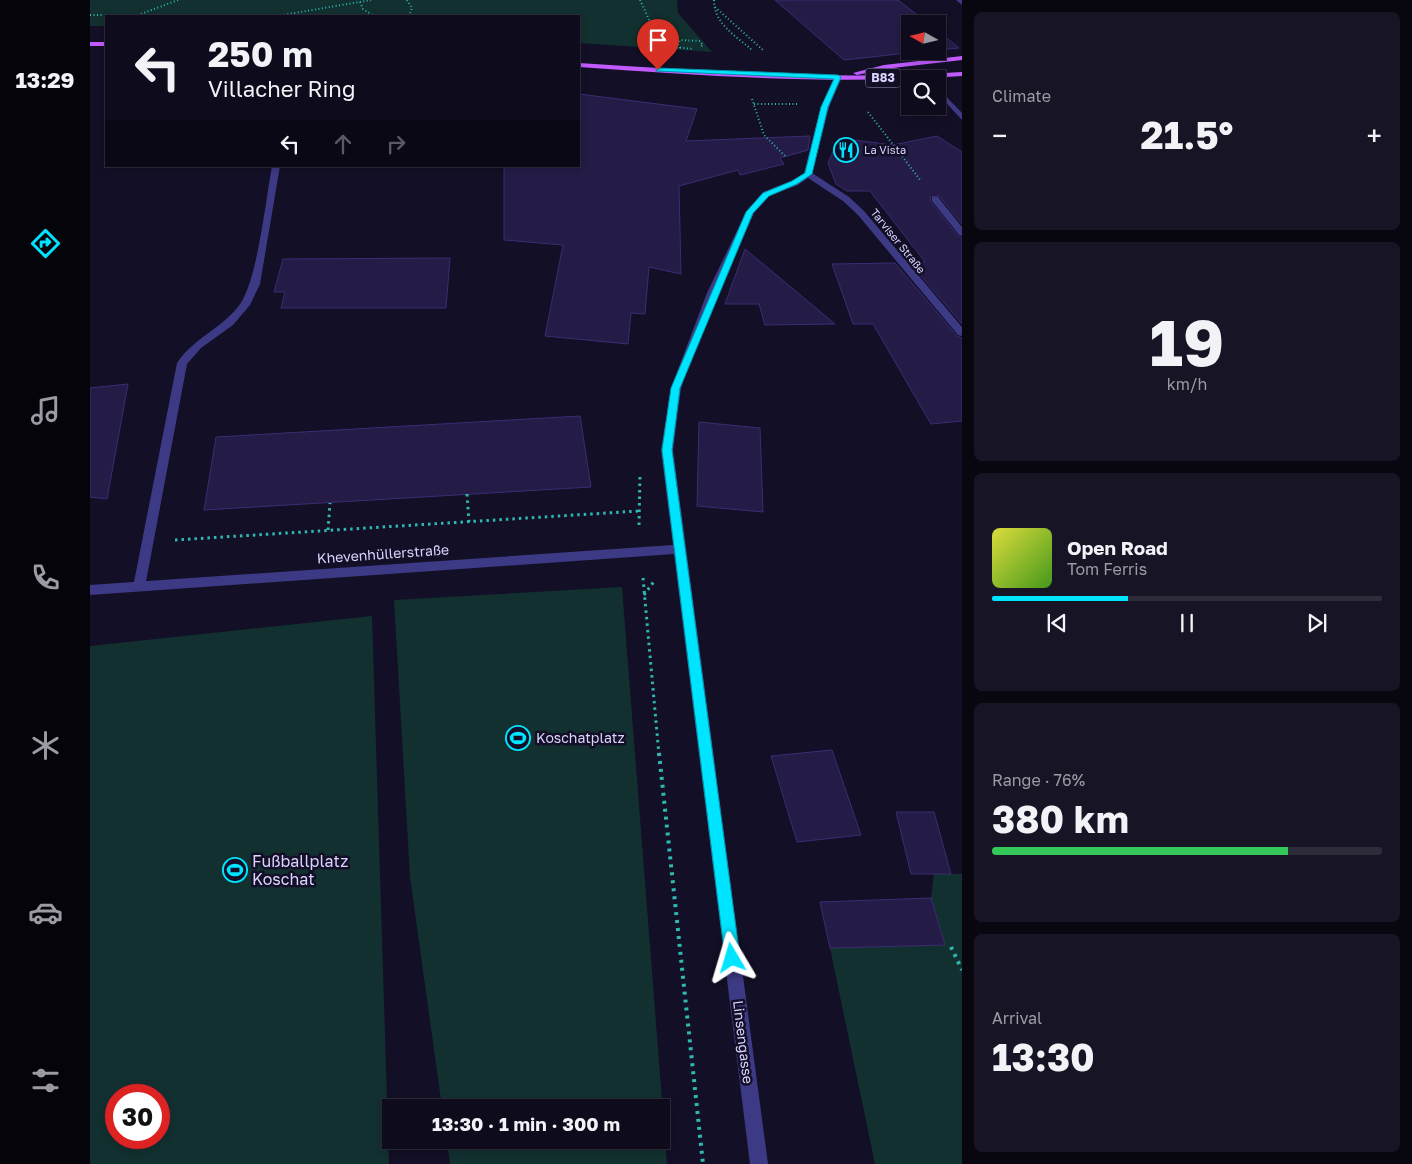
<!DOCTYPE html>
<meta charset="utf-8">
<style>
:root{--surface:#0e0b1c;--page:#171425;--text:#f1f3f6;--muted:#9b9ba3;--line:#2e2b3b;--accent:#00e5ff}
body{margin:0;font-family:"Golos Text",sans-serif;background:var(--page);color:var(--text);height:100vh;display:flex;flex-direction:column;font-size:19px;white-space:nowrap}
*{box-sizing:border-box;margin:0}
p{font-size:16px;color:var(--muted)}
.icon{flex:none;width:28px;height:28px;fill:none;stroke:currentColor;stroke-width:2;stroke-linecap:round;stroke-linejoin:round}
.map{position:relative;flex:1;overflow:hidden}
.drawer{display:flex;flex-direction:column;gap:12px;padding:12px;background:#08060f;width:450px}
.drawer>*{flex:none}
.banner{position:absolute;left:15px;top:15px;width:475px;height:152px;border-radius:0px;box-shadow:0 2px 8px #0003,0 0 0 1px var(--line);background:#0e0b1c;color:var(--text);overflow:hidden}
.needle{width:32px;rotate:278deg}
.buttons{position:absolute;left:811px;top:15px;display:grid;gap:10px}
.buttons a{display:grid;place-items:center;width:45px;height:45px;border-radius:0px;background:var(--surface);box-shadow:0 2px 8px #0003,0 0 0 1px var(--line);font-size:25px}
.speed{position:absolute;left:15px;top:1084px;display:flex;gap:10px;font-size:25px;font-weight:700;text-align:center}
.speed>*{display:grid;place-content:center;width:65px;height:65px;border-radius:50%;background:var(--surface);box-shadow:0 2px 8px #0003,0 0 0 1px var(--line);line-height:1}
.speed .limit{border:8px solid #d22;background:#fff;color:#111}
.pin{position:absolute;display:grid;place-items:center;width:42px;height:42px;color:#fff;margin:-51px -21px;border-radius:50% 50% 50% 0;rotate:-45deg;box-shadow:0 0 5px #0007}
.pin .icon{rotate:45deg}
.me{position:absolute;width:55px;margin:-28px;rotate:353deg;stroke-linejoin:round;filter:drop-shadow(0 0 4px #0008)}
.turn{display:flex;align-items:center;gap:18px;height:105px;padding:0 20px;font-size:22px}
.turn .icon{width:65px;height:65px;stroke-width:2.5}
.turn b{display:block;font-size:35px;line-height:42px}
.lanes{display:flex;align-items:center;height:48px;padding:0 20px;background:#0003;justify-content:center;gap:25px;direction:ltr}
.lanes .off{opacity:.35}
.big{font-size:38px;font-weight:700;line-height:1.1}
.drawer .widget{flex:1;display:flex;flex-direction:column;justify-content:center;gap:8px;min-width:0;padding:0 18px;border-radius:8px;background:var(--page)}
.drawer .dial{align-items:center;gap:0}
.dial b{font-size:65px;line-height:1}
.song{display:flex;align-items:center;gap:15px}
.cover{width:60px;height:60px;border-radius:8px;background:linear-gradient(135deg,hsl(60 70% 55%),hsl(100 70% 35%))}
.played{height:5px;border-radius:2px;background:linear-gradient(90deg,var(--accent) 35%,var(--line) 35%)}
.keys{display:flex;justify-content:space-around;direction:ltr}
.heat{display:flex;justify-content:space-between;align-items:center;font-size:28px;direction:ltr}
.charge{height:8px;border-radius:4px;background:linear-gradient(90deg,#34c759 76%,var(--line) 0)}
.trip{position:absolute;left:292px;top:1099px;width:288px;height:50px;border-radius:0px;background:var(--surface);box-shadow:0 2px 8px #0003,0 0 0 1px var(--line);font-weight:700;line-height:50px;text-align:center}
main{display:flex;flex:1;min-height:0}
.dock{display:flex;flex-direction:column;width:90px;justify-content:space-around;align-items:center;background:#06040b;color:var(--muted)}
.dock .icon{width:35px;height:35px}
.dock .on{color:var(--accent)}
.dock b{font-size:22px;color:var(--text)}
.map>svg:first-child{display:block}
.green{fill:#12302f;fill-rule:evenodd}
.building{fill:#241b47;stroke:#3b2d73}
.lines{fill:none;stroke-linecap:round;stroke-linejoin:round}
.path-far2{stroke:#2fb8b0;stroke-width:2;stroke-dasharray:1 2.5;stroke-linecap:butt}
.path-far1{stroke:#2fb8b0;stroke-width:3;stroke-dasharray:2.5 4;stroke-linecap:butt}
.path{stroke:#2fb8b0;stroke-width:4;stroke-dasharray:3 5;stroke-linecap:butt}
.lane{fill:#3d3a85;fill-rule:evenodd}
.street{fill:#3d3a85;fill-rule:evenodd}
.primary{fill:#c25bff;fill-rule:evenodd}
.path-bridge{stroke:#2fb8b0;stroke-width:2;stroke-dasharray:1 2.5;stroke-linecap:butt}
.route{fill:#00e5ff;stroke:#0095a6}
.labels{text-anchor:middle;stroke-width:5;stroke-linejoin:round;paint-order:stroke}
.far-poi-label{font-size:11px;fill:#d9d4ff;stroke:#130f26;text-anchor:start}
.far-street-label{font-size:11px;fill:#d9d4ff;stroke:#130f26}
.shield{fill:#130f26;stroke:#9e99be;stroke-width:1}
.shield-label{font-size:12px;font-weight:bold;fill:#d9d4ff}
.street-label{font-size:14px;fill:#d9d4ff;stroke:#130f26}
.poi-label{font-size:14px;fill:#d9d4ff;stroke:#130f26;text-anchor:start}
.near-poi-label{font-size:16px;fill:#d9d4ff;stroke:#130f26;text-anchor:start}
</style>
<main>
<nav class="dock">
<b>13:29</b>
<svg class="icon on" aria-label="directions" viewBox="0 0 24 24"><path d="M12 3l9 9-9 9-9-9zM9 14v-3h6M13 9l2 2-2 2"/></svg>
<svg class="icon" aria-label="music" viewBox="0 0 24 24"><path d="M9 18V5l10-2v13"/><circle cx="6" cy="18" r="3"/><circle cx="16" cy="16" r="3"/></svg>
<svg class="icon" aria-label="phone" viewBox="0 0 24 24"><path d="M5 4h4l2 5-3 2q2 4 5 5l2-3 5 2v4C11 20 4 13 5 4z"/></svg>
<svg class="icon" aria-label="climate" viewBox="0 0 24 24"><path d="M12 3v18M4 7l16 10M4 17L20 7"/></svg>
<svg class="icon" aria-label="car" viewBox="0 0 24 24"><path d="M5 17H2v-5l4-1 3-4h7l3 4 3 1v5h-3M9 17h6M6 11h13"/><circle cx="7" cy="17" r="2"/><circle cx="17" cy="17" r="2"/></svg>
<svg class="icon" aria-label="filters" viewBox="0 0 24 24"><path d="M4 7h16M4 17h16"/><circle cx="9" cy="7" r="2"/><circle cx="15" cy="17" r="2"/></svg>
</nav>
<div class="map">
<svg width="872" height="1164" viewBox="0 0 872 1164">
<rect width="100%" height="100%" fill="#130f26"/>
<path class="green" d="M0,0H587L588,13L622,52L489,43V16H16V26H0Z
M532,587L577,1164H360L357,1140H571V1108L352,1107L320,877L304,600Z
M282,616L299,1164H0V646ZM26,1095H69V1138H26Z
M844,874H872V1164H785L740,948L855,945L841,898Z"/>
<path class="building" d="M685,0H808L839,24H820V51H835L754,60Z
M848,31L869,48L848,50Z
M489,94L607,109L596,141L720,136L718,150L690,158L694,164L650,175L648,170L589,186L591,274L559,267L555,314L541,313L538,344L455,336L473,245L414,240V166H489Z
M847,136L872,152V224L849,196L840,197L841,202L868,236L872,238V324L820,263L835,262L780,191H757L746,184L738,163L749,138L803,145Z
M655,249L702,288L745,324L675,325L669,304H635Z
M360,258L356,308H191L195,292H184L193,259Z
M805,263L867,336L872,338V421L841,424L783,324H763L742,264Z
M38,384L17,499L0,497V388Z
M490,416L501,487L114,510L126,437Z
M609,422L670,428L673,512L607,506Z
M742,750L771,835L707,842L681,756Z
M806,812H844L861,874H821Z
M841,898L855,945L740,948L730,902Z"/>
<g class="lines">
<path class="path-far2" d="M317,0L322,8L319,16
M550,0L562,26L581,45
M624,0C624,24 646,36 662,50
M270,2L273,9L284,16
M625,7L674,51
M51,14L88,0
M0,15L133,16
M187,16L281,0
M590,48L588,45L590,40L610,41L613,45L610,47
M662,99L674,135L696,157
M664,104H708
M778,112L831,181"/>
<path class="path-far1" d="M377,494L379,522
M549,525L550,473
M238,530L240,503
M85,540L549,511
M553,578L569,755
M554,595L565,580"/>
<path class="path" d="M569,753L613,1164
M861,947L872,970"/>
<path class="lane" d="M182,166H190L170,284L160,305L143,325L111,348L97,364L55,587L53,591H45L43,587L87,363C103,339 130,329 148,307C167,285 176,198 182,166Z"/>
<path class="street" d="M866,0H872V5Z
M745,75L752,77L739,107L722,173L759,197L774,211L872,327V336L868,335L768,215L753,201L718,178L708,185L679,196L664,213L627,293L591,388L583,450L678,1164H660L584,554L0,595V585L583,545L571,450L581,388L617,293L656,212L673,192L702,181L714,173L731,107Z
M848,88L872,113V120L848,94Z
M842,197H848L872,227V236L869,235L842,201Z"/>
<path class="primary" d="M0,42H16V46H0Z
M872,56V60L794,69L767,75L763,73L794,65Z
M489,63C617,71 744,81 872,72V76C745,85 617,76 489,67Z"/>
<path class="path-bridge" d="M583,47L603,49"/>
</g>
<path class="route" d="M568,68L748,75L751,77L738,107L722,174L707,184L679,196L663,213L590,388L582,450L650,958L647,963L642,965L637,963L635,958L572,450L581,388L656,212L673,193L702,181L715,173L731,107L744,79L566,71Z"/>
<defs>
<symbol id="restaurant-ring" viewBox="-11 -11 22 22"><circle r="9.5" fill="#130f26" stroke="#00e5ff" stroke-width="1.5"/><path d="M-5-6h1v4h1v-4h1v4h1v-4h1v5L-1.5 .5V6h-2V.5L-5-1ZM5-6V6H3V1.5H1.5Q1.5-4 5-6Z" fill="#00e5ff"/></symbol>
<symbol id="stadium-ring" viewBox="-11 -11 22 22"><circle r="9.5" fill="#130f26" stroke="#00e5ff" stroke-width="1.5"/><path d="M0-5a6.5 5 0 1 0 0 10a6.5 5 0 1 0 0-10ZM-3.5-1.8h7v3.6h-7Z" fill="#00e5ff"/></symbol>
</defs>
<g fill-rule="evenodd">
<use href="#restaurant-ring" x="742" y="136" width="28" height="28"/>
<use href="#stadium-ring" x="414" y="724" width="28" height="28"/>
<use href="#stadium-ring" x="131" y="856" width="28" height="28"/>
</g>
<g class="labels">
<g class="far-poi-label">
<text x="774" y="154">La Vista</text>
</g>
<g class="far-street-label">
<text transform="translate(808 241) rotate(51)" y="4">Tarviser Straße</text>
</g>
<rect class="shield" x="775.5" y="68.5" width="35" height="19" rx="4"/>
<g class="shield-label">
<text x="793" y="82">B83</text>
</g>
<g class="street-label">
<text transform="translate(293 554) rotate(-4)" y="5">Khevenhüllerstraße</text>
<text transform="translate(653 1042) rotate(83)" y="5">Linsengasse</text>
</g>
<g class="poi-label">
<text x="446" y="743">Koschatplatz</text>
</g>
<g class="near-poi-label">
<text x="162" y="867">Fußballplatz<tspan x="162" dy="18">Koschat</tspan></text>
</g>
</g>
</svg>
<div class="buttons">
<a><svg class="needle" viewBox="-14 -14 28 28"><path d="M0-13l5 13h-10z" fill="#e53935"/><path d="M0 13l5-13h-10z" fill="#9b9ba3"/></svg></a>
<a><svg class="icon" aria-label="search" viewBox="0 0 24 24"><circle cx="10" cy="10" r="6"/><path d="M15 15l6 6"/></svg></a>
</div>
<div class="speed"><div class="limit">30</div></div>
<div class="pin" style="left:568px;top:70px;background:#d93025"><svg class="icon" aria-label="arrive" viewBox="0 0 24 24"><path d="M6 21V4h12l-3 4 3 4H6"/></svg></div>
<svg class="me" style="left:642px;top:958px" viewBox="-20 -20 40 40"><path d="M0-17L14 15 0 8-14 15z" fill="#00e5ff" stroke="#fff" stroke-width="4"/></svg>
<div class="trip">13:30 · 1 min · 300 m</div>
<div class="banner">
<div class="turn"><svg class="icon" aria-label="left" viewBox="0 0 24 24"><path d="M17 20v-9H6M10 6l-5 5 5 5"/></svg><div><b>250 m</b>Villacher Ring</div></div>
<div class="lanes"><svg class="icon" aria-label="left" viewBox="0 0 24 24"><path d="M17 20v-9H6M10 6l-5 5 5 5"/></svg><svg class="icon off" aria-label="ahead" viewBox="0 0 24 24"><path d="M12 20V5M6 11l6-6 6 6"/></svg><svg class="icon off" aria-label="right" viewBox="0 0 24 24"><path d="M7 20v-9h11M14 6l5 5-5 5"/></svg></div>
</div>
</div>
<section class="drawer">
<div class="widget"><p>Climate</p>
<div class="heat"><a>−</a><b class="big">21.5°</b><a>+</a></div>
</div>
<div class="widget dial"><b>19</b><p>km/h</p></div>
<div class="widget">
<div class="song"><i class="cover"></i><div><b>Open Road</b><p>Tom Ferris</p></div></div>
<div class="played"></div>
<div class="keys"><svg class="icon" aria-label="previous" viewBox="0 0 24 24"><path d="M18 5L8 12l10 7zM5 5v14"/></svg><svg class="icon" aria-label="pause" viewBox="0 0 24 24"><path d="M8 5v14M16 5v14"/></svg><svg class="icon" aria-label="next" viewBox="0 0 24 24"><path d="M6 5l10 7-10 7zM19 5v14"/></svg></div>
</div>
<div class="widget"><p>Range · 76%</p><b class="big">380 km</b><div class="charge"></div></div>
<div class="widget"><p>Arrival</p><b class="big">13:30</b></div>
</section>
</main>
